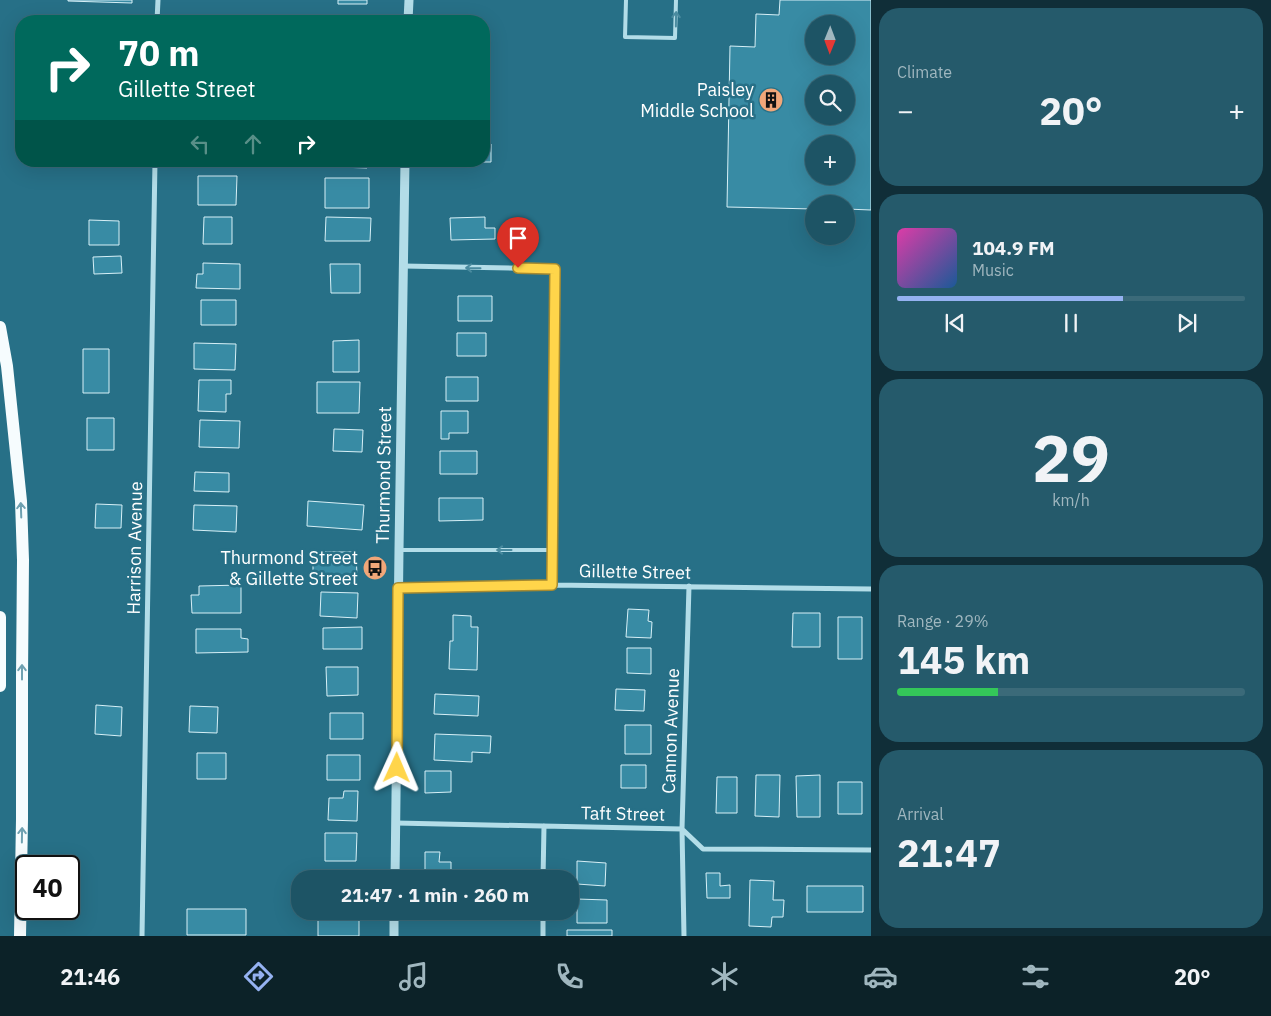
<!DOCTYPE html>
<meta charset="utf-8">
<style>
:root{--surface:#1d5465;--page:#255a6b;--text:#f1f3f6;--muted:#a0b7bf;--line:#3b6a79;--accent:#95b2f1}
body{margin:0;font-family:"IBM Plex Sans",sans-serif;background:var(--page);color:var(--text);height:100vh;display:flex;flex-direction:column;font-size:19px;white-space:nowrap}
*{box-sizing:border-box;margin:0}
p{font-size:16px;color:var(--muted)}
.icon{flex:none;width:28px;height:28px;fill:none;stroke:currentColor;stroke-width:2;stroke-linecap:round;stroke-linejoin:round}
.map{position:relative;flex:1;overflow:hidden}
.drawer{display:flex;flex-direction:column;gap:8px;padding:8px;background:#102e38;width:400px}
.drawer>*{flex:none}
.banner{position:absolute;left:15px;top:15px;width:475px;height:152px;border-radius:20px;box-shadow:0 5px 20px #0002,0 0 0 1px var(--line);background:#00695c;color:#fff;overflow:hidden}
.needle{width:32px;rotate:181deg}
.controls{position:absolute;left:805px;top:15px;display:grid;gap:10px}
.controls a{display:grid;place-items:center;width:50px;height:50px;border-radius:50%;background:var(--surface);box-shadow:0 5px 20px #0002,0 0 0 1px var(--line);font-size:25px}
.speed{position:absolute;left:15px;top:855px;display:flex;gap:10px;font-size:25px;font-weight:700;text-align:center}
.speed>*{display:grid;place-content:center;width:65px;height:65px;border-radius:50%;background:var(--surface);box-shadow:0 5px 20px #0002,0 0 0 1px var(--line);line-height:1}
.speed .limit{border:2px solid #111;border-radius:8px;background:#fff;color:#111}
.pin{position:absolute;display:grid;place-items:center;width:42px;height:42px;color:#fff;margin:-51px -21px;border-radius:50% 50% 50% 0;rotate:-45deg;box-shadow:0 0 5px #0007}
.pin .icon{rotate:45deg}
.me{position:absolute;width:55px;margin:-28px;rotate:1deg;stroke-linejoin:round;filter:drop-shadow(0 0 4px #0008)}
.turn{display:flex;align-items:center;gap:18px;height:105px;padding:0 20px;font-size:22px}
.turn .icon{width:65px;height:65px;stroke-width:2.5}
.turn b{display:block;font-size:35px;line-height:42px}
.lanes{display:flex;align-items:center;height:48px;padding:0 20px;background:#0003;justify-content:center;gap:25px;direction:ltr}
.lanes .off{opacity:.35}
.big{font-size:38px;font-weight:800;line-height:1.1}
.drawer .tile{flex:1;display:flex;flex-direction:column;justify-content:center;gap:8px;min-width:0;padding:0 18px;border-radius:20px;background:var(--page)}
.drawer .dial{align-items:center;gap:0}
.dial b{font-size:65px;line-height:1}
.song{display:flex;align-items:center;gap:15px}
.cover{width:60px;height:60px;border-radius:8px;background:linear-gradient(135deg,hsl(320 70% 55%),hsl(210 70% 35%))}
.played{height:5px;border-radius:2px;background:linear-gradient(90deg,var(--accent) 65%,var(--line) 65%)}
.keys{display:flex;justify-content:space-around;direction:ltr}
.heat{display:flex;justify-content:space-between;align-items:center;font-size:28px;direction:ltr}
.charge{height:8px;border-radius:4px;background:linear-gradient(90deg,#34c759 29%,var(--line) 0)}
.trip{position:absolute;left:291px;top:870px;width:288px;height:50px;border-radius:20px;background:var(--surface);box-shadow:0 5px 20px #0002,0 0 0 1px var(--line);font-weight:800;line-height:50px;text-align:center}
.menu{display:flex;height:80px;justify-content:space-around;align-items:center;background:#0c2228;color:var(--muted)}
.menu .icon{width:35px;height:35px}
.menu .selected{color:var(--accent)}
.menu b{font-size:22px;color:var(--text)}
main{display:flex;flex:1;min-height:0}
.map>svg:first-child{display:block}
.building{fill:#388ba4;stroke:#d7f0f7;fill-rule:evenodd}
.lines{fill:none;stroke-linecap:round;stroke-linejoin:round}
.service{stroke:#b3dde8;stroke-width:4}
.minor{stroke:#b3dde8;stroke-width:5}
.tertiary{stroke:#b3dde8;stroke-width:9}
.primary{stroke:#f6fcfe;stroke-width:12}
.oneway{stroke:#4a8b9f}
.oneway2{stroke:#6fa1b1}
.route-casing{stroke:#a68a30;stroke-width:12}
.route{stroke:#ffd54a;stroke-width:9}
.labels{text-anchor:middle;stroke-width:5;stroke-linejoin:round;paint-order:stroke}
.poi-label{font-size:18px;fill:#fff;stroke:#277087;text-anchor:end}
.street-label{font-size:18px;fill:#fff;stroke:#277087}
</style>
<main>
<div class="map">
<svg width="871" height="936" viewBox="0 0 871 936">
<rect width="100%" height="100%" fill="#277087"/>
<path class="building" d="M68,0H132V3L68,1Z
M338,0H367V4H338Z
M780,0H871V210L846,209V204H814V209L727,207L730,46L755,47L756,14L779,15ZM814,24H846V56H814ZM814,84H846V116H814ZM814,144H846V176H814Z
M204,18L236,19V21H204Z
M484,144H491V162H451V161H484Z
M339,161H367V168L339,167Z
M198,176H237L236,205H198Z
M325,178H369V208H325Z
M204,217H232V244H203Z
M326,217L371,218L370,241H325Z
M485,217V228H495V239L451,240L450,218Z
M89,220L119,221V245H89Z
M121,256L122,273L94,274L93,257Z
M203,263L240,264V289L196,288L197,274H203Z
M330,264H360V293H331Z
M458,296H492V321H458Z
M201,300H236V325H201Z
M457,333H486V356H457Z
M359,340V372H333V341Z
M194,343L236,344L235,370L194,369Z
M83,349H109V393H83Z
M446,377H478V401H446Z
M199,380H231V394H226V412L198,411Z
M317,382H360L359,413H317Z
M441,411H468V433H449V439H441Z
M87,418H114V450H87Z
M200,420L240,421L239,448L199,447Z
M334,429L363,430L362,452L333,451Z
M440,451H477V474H440Z
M195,472L229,473V492L194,491Z
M439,498H483V520L439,521Z
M308,501L364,505L362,530L307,526Z
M96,504L122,505L121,528H95Z
M194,505L237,506L236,532L193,530Z
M313,552H356L357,576H313Z
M241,585V613H192L191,595H199V586Z
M321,592L358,593L357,618L320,616Z
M628,609L649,610L648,621L652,622L651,638L626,637Z
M793,613H820V647H792Z
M453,615L471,616V627H478L477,670L449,669L450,641H453Z
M838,617H862V659H838Z
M362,627V649H323V628Z
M196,629H241V638L248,639V652L196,653Z
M627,648H651V674L627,673Z
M326,667H358V695L327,696Z
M616,689L645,690L644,711L615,710Z
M435,694L479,696L478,716L434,714Z
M96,705L122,707L121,736L95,734Z
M190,706L218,707L217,733L189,732Z
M330,713H363V739H330Z
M625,725H651V754H625Z
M435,734L491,736L490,753L472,752V762L434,760Z
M197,753H226V779H197Z
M327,755H360V780H327Z
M621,765H646V788H621Z
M425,771H451V792L425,793Z
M756,775H780L779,817L755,816Z
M820,775V817H797L796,776Z
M717,777H737V813H716Z
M838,782H862V814H838Z
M344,791H358L357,821L328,820L329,798H343Z
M325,833H357L356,861H325Z
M425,852H440L439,862H451V879H425Z
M577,861L606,863L605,886L577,884Z
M706,873H720V886L730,885V898H707Z
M750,880L774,881L773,900H784L783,917H772L771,927L749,926Z
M807,886H863V912H807Z
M577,899L607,900V923H577Z
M187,909H246V935H187Z
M318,911H359V936H318Z
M426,911H451V919H426Z
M567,930H612V936H567Z"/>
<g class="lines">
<path class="service" d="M626,0L625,37L675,38L676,0
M400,550H553"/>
<path class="minor" d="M157,21L158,0
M403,266L555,269L552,585
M398,588L552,585L871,589
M396,823L682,829L703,849L871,850
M543,879L544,826
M142,936L155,161
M543,936V911
M684,936L682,829L689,586"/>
<path class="tertiary" d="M408,21L409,0
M395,879L399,550L405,161
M394,936V911"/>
<path class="primary" d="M0,327L7,366L21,501L23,560L22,676V819L20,936
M0,617V686"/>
</g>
<defs><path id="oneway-shaft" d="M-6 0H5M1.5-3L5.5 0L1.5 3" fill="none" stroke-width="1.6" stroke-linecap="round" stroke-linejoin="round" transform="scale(1.25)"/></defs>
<g class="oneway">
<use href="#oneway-shaft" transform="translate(676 19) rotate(-89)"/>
<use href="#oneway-shaft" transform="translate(473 268) rotate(-179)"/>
<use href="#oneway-shaft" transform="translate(504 550) rotate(180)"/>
</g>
<g class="oneway2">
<use href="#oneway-shaft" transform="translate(21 510) rotate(-92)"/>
<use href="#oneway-shaft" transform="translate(22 672) rotate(-90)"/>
<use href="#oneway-shaft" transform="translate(22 835) rotate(-89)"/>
</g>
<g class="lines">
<defs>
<path id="route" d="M397,768L398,588L552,585L555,269L518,268"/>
</defs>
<use href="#route" class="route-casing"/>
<use href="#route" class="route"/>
</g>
<defs>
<symbol id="building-disc" viewBox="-11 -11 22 22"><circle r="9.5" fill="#f1a779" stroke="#277087"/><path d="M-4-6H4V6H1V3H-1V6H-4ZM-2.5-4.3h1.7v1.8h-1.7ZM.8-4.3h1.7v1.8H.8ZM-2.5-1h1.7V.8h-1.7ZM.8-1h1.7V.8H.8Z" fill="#111"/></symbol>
<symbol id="bus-disc" viewBox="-11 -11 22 22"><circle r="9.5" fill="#f1a779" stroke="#277087"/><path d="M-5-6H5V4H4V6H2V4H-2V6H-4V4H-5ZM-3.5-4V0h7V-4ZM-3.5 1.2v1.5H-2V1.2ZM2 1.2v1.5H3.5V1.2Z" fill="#111"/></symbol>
</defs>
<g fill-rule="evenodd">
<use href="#building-disc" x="757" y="86" width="28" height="28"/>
<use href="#bus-disc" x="361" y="554" width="28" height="28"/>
</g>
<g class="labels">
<g class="poi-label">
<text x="754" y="96">Paisley<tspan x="754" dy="21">Middle School</tspan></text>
<text x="358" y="564">Thurmond Street<tspan x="358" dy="21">&amp; Gillette Street</tspan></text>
</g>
<g class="street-label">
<text transform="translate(384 475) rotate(-89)" y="6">Thurmond Street</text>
<text transform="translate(135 548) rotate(-89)" y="6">Harrison Avenue</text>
<text transform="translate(635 572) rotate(1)" y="6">Gillette Street</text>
<text transform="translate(671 731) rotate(-88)" y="6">Cannon Avenue</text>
<text transform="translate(623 814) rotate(1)" y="6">Taft Street</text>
</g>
</g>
</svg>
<div class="controls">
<a><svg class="needle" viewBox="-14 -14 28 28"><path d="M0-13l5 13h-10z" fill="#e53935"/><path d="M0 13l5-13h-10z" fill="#a0b7bf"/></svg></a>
<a><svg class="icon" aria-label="search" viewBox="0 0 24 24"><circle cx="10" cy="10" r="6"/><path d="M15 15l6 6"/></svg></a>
<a>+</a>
<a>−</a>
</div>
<div class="speed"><div class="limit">40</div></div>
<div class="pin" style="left:518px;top:268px;background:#d93025"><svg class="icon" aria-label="arrive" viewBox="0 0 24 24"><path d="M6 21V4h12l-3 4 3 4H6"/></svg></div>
<svg class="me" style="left:397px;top:768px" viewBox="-20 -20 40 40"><path d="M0-17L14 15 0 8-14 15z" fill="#ffd54a" stroke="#fff" stroke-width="4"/></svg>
<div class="trip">21:47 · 1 min · 260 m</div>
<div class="banner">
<div class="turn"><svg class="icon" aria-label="right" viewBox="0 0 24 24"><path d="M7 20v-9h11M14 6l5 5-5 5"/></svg><div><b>70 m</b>Gillette Street</div></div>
<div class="lanes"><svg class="icon off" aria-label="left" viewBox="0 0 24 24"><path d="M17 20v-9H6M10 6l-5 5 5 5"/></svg><svg class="icon off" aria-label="ahead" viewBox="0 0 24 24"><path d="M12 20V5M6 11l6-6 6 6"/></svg><svg class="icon" aria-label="right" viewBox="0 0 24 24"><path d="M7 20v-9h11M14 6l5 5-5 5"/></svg></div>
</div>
</div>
<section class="drawer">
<div class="tile"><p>Climate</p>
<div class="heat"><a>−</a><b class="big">20°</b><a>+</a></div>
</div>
<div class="tile">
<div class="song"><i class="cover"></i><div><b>104.9 FM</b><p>Music</p></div></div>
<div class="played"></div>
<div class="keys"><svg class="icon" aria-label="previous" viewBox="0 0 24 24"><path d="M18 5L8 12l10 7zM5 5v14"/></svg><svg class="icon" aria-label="pause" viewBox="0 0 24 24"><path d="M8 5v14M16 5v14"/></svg><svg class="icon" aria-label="next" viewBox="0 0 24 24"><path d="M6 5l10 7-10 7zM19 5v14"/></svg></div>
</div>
<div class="tile dial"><b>29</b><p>km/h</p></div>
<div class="tile"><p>Range · 29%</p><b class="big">145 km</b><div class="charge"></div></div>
<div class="tile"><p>Arrival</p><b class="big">21:47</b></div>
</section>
</main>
<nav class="menu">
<b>21:46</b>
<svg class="icon selected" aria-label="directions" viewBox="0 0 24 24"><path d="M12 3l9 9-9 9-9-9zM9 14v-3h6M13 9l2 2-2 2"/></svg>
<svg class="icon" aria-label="music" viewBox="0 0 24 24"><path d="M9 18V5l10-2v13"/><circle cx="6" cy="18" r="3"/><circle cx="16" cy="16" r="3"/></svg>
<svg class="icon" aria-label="phone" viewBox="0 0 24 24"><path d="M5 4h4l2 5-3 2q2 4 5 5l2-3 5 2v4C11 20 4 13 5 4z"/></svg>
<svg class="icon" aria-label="climate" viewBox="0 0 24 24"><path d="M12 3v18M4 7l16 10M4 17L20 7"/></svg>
<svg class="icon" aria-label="car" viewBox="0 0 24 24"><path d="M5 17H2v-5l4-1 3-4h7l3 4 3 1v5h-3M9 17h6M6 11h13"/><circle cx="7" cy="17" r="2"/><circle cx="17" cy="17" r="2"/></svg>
<svg class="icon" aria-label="filters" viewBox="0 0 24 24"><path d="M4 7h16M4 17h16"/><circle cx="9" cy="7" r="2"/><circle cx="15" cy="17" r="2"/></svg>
<b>20°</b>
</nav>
